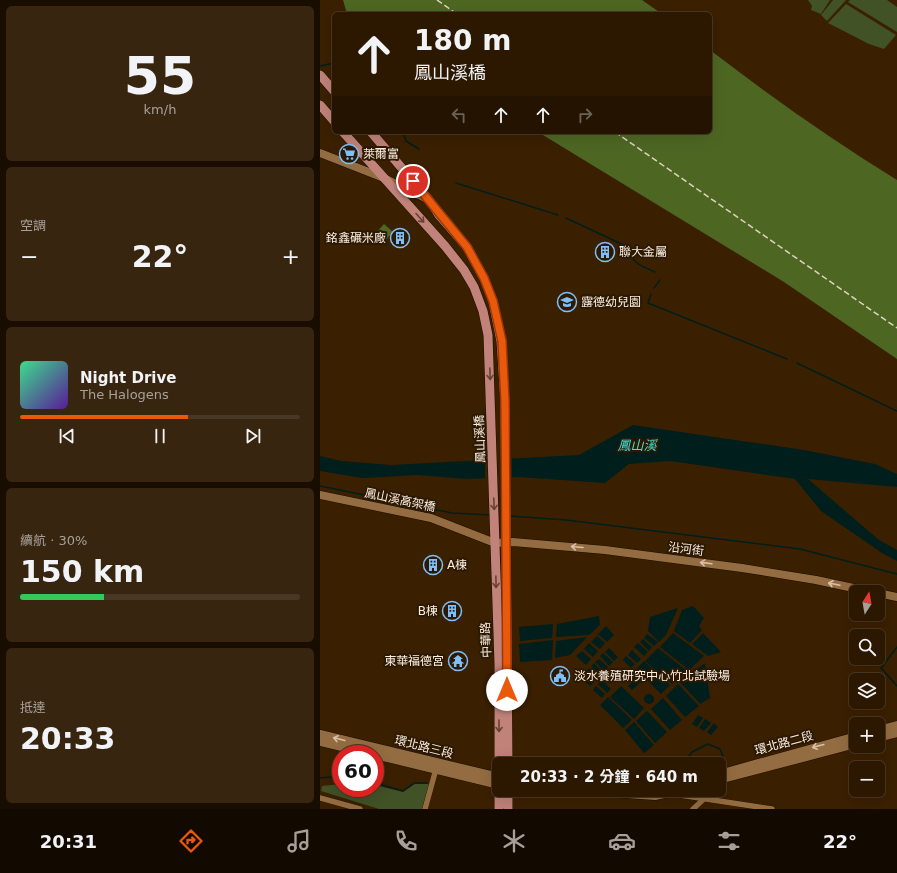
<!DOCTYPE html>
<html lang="zh-TW">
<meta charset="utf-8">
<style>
:root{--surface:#2c1800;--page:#38250f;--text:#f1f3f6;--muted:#a6a099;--line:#483722;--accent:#ea580c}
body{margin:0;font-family:"DejaVu Sans","Noto Sans TC",sans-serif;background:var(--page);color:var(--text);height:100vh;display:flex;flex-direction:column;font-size:15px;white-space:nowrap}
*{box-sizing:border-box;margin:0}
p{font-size:13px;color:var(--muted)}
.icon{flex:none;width:22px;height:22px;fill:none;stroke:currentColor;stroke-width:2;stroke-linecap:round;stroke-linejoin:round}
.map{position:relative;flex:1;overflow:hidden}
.details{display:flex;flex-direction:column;gap:6px;padding:6px;background:#180d00;width:320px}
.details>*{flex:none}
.top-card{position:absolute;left:12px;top:12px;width:380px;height:122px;border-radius:6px;box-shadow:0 4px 16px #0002,0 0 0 1px var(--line);background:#2c1800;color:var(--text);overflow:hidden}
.needle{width:26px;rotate:11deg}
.fabs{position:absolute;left:529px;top:585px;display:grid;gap:8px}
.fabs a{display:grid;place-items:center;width:36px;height:36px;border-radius:6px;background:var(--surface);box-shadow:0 4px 16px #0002,0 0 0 1px var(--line);font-size:20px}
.speed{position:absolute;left:12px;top:745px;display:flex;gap:8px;font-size:20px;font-weight:700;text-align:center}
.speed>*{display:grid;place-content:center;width:52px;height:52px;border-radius:50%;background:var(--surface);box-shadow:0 4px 16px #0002,0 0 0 1px var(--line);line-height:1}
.speed .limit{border:6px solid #d22;background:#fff;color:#111}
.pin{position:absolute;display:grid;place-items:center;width:34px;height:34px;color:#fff;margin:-17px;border:2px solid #fff;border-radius:50%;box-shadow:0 1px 4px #0007}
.me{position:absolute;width:44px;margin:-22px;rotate:0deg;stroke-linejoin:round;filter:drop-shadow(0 0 3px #0008)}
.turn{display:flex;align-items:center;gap:14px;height:84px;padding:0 16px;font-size:18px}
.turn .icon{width:52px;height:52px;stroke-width:2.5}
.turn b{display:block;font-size:28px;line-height:34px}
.lanes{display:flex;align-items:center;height:38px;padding:0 16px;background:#0003;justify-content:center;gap:20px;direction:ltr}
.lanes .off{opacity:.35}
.big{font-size:30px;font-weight:700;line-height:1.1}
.details .tile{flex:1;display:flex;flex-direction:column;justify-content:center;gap:6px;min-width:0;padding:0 14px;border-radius:6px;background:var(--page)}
.details .dial{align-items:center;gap:0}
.dial b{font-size:52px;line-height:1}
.song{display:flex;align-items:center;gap:12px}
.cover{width:48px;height:48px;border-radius:6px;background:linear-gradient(135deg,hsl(150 70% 55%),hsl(270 70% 35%))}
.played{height:4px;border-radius:2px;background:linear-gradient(90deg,var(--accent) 60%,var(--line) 60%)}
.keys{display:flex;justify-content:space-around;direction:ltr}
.heat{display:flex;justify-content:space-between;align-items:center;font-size:22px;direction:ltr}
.charge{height:6px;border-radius:3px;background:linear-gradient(90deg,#34c759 30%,var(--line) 0)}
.trip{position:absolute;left:172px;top:757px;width:234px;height:40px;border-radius:6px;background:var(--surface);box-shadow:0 4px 16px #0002,0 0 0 1px var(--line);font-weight:700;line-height:40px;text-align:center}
.tabs{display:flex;height:64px;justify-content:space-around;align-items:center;background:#120a00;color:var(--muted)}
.tabs .icon{width:28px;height:28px}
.tabs .selected{color:var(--accent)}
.tabs b{font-size:18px;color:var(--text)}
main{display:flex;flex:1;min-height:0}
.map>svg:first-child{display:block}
.green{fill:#405226}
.forest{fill:#4d6723}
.water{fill:#001e1c}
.pier{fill:#3b2000}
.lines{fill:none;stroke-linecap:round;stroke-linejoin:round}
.stream{stroke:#001e1c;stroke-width:1.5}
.street-casing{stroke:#1d0b00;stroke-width:6}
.secondary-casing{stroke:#1d0b00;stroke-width:9}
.primary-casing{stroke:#1d0b00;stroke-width:10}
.street{stroke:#946c41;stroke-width:5.5}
.secondary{stroke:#946c41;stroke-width:8}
.primary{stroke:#c08279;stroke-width:9}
.rail{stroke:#e1d1c1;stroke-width:1.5;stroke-dasharray:6 3;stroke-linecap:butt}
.oneway{stroke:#674332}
.oneway2{stroke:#d8c0a9}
.route-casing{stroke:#983908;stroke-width:10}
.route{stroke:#ea580c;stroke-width:7}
.labels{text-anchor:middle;stroke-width:4;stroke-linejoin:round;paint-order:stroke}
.poi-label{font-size:12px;fill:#fceee1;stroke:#2c1903;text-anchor:start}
.street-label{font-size:12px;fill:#fceee1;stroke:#2c1903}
.water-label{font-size:13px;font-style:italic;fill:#41e0d5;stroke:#2c1903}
</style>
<main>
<section class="details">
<div class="tile dial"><b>55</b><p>km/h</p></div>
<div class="tile"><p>空調</p>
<div class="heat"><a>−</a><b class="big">22°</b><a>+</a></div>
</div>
<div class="tile">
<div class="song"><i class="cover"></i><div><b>Night Drive</b><p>The Halogens</p></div></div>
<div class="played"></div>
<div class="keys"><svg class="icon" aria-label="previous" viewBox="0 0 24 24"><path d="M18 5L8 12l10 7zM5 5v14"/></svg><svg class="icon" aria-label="pause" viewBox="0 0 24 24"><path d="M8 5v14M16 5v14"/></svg><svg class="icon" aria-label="next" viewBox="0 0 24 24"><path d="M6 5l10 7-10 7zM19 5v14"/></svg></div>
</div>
<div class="tile"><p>續航 · 30%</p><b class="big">150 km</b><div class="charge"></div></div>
<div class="tile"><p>抵達</p><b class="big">20:33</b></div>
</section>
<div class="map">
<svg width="577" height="809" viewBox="0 0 577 809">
<rect width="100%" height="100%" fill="#3b2000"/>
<path class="green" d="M488,0H510L501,14L491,10L492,6Z
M513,0H526L507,21L501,15Z
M530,0H567L577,7V32L528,2Z
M526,4L576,35L564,49L549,44L508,23Z
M21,784V788H55V785L83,792L95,784H109L102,809H59L1,791L2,786Z"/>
<path class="forest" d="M23,0H322L342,14H27Z
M390,50C450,96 512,140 577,180V359L464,282L218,132H390Z
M64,224L73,232L62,244L53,236Z"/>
<path class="water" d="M313,425L484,450L555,464L577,474V487L488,479L559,540L577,550V561L562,553L501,511L475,479L350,461L309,464L285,483L198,477L146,479L98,475L42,478L0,471V456L21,461L71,465L259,455Z
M373,606L384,618L379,626L382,630L370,643L354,631L362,610Z
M358,608L346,635L339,642L328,631L330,617Z
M279,616L280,625L269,635L236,637L237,624Z
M233,624L232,638L200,641L199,627Z
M286,626L294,635L287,642L278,634Z
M353,633L384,656L369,670L340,647Z
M383,633L401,652L388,656L372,644Z
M327,634L338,642L334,646L324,638Z
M277,636L285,643L280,649L271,642Z
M267,637L250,655L235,658L236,641Z
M323,639L332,647L329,651L320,642Z
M233,640L232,660L200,662L199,644Z
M269,643L278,651L273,657L264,649Z
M318,643L328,652L324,656L314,647Z
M289,648L298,657L294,661L285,652Z
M338,648L367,671L352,684L325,661Z
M312,650L321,659L317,663L308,655Z
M262,651L271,659L266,665L256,656Z
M283,653L293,662L289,666L280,656Z
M306,656L315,664L311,668L303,660Z
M279,659L288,667L284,671L275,662Z
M324,661L350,685L341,694L316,669Z
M274,663L283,672L280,675L271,666Z
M385,663L390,698L380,704L360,682Z
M269,668L278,677L275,680L266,672Z
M264,673L274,682L270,686L260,677Z
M318,676L323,680L312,690L308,686Z
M282,680L291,689L287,693L278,684Z
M358,684L379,706L365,717L346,696Z
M276,686L285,694L282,698L273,690Z
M301,686L324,708L314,719L290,697Z
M324 699a5 5 0 1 1 10 0a5 5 0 1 1-10 0Z
M288,697L312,720L303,728L280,705Z
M343,698L362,720L350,730L331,709Z
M327,711L347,732L335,743L316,721Z
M378,715L383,718L377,727L372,724Z
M385,719L391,723L384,731L379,728Z
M314,722L334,745L324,753L305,730Z
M394,723L398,727L391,735L387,732Z"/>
<path class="pier" d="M192,457V479L165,480V458Z"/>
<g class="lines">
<path class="stream" d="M0,66L14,63
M83,132L86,141L99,149
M136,183L238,215
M246,218L308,247C313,264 319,265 335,272
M334,288L340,280
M331,294L328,303L467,359
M477,363L577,411
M0,486L132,513L170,515
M190,516L246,520L480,549L577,574
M577,647L561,668L577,686
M363,764L372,752L388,744L400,749L404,760
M0,778L21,776
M55,783L83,791L94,783H107"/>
<defs>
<path id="street" d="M381,790L388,797
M353,794L452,809
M0,798L40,809
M105,809L116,769
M373,809L385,798"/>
<path id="secondary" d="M0,153L64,178L109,200
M0,495L111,518L175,543L193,542L285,550L422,568L496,580L552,592
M558,593L577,597
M558,730L577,725
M0,734L179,777
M558,738L577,733
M0,742L51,754
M55,755L179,785
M399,774L536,736
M399,780L536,744
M251,790L335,796L362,790
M332,790H336"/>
<path id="primary" d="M0,75L14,91
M0,105L14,121
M23,132L125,246L144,270L154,287L163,311L168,335L179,664V809
M51,132L110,201L119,215L147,247L164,278L173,301L181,341L185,401L188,764
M188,790V809"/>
</defs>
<use href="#street" class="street-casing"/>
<use href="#secondary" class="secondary-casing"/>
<use href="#primary" class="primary-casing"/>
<use href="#street" class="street"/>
<use href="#secondary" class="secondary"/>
<use href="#primary" class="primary"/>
<path class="rail" d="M117,0L137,14
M295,132L577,328"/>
</g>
<defs><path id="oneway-shaft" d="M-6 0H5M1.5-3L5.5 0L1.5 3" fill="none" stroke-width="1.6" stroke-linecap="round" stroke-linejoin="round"/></defs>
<g class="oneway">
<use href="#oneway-shaft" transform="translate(100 218) rotate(48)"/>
<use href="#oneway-shaft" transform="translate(170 374) rotate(88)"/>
<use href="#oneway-shaft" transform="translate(174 504) rotate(88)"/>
<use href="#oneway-shaft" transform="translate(176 582) rotate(89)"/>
<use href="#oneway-shaft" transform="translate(179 726) rotate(90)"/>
</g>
<g class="oneway2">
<use href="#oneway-shaft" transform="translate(257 547) rotate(-175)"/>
<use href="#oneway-shaft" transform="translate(386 563) rotate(-173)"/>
<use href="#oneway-shaft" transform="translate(514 584) rotate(-168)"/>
<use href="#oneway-shaft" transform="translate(19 739) rotate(-166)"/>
<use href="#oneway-shaft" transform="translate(498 746) rotate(165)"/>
</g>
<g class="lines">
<defs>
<path id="route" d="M93,181L147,247L164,278L173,301L182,341L185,401L187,690"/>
</defs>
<use href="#route" class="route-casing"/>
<use href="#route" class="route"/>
</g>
<defs>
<symbol id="supermarket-ring" viewBox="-11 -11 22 22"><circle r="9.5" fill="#2c1903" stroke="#7ebef9" stroke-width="1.5"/><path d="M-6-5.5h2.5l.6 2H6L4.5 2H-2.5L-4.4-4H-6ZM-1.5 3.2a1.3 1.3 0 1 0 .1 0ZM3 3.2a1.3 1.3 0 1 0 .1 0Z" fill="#7ebef9"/></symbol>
<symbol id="building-ring" viewBox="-11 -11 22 22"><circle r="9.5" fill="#2c1903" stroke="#7ebef9" stroke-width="1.5"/><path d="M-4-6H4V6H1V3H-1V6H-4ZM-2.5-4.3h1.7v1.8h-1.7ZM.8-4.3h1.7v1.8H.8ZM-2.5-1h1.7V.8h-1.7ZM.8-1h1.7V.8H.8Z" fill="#7ebef9"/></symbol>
<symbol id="school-ring" viewBox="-11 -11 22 22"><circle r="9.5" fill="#2c1903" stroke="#7ebef9" stroke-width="1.5"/><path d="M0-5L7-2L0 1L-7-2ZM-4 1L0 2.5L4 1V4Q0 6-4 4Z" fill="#7ebef9"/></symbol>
<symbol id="temple-ring" viewBox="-11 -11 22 22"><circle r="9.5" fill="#2c1903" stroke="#7ebef9" stroke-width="1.5"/><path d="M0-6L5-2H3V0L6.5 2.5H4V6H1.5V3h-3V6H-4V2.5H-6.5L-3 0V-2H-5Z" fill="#7ebef9"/></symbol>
<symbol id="civic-ring" viewBox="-11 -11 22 22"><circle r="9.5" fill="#2c1903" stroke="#7ebef9" stroke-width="1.5"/><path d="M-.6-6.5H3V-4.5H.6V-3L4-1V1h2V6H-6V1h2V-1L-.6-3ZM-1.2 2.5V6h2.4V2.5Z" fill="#7ebef9"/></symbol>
</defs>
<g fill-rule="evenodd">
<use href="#supermarket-ring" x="18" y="143" width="22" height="22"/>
<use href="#building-ring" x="69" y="227" width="22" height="22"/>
<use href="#building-ring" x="274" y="241" width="22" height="22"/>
<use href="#school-ring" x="236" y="291" width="22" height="22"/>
<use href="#building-ring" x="102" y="554" width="22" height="22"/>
<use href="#building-ring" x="121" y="600" width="22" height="22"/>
<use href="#temple-ring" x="127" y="650" width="22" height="22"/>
<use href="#civic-ring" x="229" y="665" width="22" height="22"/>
</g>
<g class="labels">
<g class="poi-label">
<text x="43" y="158">萊爾富</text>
<text x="66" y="242" text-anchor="end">銘鑫碾米廠</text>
<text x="299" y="256">聯大金屬</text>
<text x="261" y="306">露德幼兒園</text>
<text x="127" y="569">A棟</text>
<text x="118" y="615" text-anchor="end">B棟</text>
<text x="124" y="665" text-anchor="end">東華福德宮</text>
<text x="254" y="680">淡水養殖研究中心竹北試驗場</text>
</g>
<g class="street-label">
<text transform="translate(160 439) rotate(-92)" y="4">鳳山溪橋</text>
<text transform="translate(80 500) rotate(12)" y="4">鳳山溪高架橋</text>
<text transform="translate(366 549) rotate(7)" y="4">沿河街</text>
<text transform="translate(166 640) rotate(-92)" y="4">中華路</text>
<text transform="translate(464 743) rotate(-15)" y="4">環北路二段</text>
<text transform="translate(104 747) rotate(14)" y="4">環北路三段</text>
</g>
<g class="water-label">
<text x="317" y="450">鳳山溪</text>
</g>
</g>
</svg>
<div class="fabs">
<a><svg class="needle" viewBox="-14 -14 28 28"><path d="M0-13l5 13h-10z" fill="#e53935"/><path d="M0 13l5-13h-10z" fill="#a6a099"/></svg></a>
<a><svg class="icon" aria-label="search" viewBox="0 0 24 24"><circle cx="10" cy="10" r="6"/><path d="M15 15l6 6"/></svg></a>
<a><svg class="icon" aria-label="layers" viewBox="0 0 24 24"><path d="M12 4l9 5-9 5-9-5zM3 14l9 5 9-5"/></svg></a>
<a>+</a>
<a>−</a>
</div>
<div class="speed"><div class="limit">60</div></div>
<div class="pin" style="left:93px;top:181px;background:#d93025"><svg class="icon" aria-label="arrive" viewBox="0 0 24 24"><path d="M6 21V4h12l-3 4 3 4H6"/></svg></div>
<svg class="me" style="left:187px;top:690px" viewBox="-20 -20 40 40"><circle r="19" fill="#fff"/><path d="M0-13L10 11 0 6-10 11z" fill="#ea580c"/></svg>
<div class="trip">20:33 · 2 分鐘 · 640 m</div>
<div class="top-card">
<div class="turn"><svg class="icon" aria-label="ahead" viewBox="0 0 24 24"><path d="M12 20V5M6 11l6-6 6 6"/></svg><div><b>180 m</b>鳳山溪橋</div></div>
<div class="lanes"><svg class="icon off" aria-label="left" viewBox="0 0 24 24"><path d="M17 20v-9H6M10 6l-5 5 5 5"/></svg><svg class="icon" aria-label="ahead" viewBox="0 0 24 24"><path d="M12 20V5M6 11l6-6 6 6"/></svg><svg class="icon" aria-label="ahead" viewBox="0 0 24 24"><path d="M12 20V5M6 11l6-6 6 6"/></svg><svg class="icon off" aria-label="right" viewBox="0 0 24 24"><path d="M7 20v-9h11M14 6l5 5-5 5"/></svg></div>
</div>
</div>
</main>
<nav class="tabs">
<b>20:31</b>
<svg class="icon selected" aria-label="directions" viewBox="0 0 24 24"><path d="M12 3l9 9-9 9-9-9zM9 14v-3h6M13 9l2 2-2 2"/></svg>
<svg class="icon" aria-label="music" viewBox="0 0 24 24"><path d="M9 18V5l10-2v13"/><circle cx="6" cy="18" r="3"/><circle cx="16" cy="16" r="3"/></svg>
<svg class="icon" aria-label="phone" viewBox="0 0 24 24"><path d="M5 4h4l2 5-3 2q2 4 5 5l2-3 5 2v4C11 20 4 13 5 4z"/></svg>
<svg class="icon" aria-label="climate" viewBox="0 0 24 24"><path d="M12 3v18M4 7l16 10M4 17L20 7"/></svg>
<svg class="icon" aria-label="car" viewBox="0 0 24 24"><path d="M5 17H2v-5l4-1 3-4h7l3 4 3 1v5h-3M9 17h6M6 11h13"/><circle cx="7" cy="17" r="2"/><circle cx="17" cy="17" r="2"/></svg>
<svg class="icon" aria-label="filters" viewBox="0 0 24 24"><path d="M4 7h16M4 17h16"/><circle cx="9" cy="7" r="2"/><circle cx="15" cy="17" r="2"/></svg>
<b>22°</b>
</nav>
